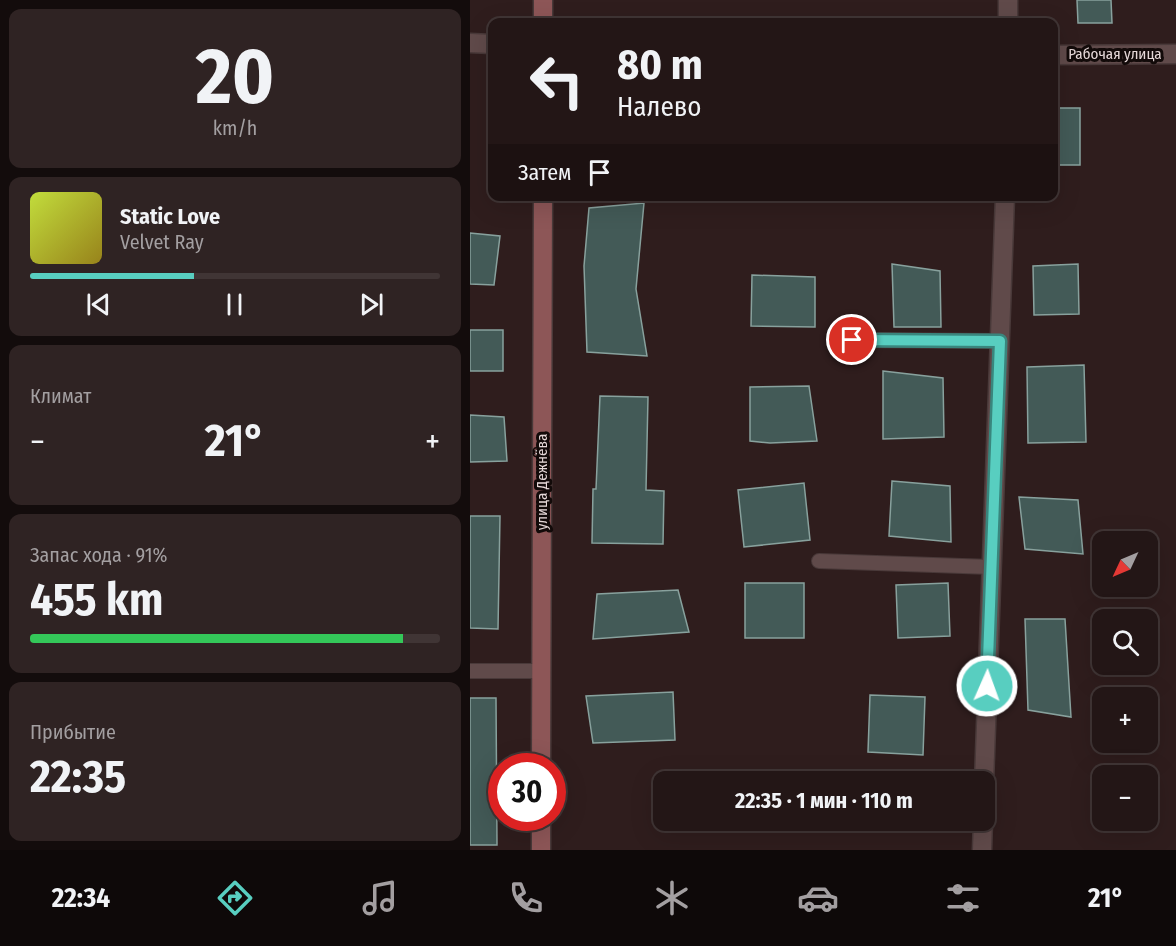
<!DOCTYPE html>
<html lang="ru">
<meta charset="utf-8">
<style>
:root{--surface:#231616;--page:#2f2323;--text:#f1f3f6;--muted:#a39fa1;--line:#403535;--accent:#58cec0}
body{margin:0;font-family:"Fira Sans Condensed",sans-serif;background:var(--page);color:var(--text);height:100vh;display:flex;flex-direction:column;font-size:22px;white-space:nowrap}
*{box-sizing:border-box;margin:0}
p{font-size:20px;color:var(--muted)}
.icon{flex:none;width:33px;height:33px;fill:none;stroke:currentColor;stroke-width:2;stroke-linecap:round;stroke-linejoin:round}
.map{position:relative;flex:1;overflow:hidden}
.sheet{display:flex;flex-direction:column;gap:9px;padding:9px;background:#130c0c;width:470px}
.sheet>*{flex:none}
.guide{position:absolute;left:18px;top:18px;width:570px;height:183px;border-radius:12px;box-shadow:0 6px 24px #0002,0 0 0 2px var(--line);background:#231616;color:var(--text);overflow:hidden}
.needle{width:39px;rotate:226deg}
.buttons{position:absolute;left:622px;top:531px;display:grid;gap:12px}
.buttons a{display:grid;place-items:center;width:66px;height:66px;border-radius:12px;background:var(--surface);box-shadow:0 6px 24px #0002,0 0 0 2px var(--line);font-size:30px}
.speed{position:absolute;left:18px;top:753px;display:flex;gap:12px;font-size:30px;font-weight:700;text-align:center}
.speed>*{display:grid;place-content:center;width:78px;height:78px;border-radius:50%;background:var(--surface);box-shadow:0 6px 24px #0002,0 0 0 2px var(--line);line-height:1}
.speed .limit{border:9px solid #d22;background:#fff;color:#111}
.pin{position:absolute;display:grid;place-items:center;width:51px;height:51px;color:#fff;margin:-26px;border:3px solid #fff;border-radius:50%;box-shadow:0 2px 6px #0007}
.me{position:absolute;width:66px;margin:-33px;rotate:2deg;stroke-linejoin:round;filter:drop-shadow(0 0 4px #0008)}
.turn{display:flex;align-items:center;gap:21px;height:126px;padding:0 30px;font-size:27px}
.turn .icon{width:78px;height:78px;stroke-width:2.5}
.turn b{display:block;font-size:42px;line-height:51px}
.then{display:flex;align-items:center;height:57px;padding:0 30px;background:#0003;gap:12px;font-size:22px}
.big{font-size:45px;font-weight:700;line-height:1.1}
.sheet .card{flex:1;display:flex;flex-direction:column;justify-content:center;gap:9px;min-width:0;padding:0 21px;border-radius:12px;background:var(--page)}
.sheet .dial{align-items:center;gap:0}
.dial b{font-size:78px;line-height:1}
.song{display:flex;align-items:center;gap:18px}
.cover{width:72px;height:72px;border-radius:9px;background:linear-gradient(135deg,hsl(70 70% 55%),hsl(50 70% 35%))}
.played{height:6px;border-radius:3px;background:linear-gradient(90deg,var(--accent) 40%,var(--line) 40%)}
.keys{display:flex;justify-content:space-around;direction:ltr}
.heat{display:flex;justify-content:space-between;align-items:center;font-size:33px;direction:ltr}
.charge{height:9px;border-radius:4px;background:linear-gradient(90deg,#34c759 91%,var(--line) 0)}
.trip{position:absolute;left:183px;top:771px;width:342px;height:60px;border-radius:12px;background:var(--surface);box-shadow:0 6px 24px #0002,0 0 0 2px var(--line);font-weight:700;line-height:60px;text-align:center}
.dock{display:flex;height:96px;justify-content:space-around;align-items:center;background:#0e0909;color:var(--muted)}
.dock .icon{width:42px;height:42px}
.dock .on{color:var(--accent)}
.dock b{font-size:27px;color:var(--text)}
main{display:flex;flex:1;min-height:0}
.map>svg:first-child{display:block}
.building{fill:#435a57;stroke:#88a19d;stroke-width:1.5}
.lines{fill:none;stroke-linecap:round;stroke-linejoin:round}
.lane-casing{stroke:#493939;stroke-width:16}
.street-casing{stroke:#493939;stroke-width:21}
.secondary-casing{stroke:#493939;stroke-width:21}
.lane{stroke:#604a4a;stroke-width:14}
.street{stroke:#604a4a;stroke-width:18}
.secondary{stroke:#8d5657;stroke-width:18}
.route-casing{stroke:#39867d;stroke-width:15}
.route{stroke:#58cec0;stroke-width:10}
.labels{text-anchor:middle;stroke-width:6;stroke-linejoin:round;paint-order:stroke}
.street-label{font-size:15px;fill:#e6d8d8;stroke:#120a09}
</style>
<main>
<section class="sheet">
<div class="card dial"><b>20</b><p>km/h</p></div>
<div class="card">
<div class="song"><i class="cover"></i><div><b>Static Love</b><p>Velvet Ray</p></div></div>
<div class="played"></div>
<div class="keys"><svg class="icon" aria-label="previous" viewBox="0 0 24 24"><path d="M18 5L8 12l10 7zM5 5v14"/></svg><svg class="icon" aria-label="pause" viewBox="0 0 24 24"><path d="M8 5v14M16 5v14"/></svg><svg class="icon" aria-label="next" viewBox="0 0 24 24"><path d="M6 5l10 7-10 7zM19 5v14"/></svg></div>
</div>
<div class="card"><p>Климат</p>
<div class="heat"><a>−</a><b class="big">21°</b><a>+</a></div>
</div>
<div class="card"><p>Запас хода · 91%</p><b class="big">455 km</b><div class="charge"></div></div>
<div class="card"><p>Прибытие</p><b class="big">22:35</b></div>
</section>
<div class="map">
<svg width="707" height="850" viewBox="0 0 707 850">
<rect width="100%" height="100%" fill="#2f1d1d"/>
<path class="building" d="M607,0H641L642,23H608Z
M584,108H610V165H584Z
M174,203L166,289L177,356L117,352L114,266L119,208Z
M0,233L30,236L24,285L0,284Z
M422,264L470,271L471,327H424Z
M608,264L609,314L564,315L563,266Z
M282,275L345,277V327L281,326Z
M0,330H33V371H0Z
M614,365L616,442L558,443L557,367Z
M413,371L473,378L474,437L413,439Z
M339,386L347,441L300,443L280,441V387Z
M130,396L178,397L176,490L194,491L193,544L122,543L123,489H126Z
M0,415L34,417L37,461L0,462Z
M422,481L480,486L481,542L419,536Z
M334,483L340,540L274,547L268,490Z
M549,497L608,500L613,554L555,549Z
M0,516H30L28,629L0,628Z
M275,583H334V638H275Z
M478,583L480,636L428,638L426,585Z
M208,590L219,632L123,639L127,594Z
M555,619H595L601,717L558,710Z
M203,692L205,740L123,743L116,696Z
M400,695L455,697L453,755L398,752Z
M0,698H26L27,845H0Z"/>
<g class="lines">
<defs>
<path id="lane" d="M382,340L530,341
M349,561L521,567
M0,671H71"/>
<path id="street" d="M538,0V22
M0,43L22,44
M584,55L707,54
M514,782L535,196
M512,850L513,820"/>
<path id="secondary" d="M73,0V22
M71,766L73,196
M71,850V818"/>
</defs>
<use href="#lane" class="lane-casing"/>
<use href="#street" class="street-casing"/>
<use href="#secondary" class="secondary-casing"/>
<use href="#lane" class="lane"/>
<use href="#street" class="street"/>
<use href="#secondary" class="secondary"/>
</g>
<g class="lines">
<defs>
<path id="route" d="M382,340L530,341L517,686"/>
</defs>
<use href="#route" class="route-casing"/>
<use href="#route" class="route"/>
</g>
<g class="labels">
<g class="street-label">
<text x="645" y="59">Рабочая улица</text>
<text transform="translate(72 482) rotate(-90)" y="5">улица Дежнёва</text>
</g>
</g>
</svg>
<div class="buttons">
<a><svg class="needle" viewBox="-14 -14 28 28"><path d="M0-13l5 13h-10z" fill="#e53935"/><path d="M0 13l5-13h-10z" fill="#a39fa1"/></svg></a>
<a><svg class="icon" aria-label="search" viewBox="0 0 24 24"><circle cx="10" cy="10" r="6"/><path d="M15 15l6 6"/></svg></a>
<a>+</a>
<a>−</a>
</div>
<div class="speed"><div class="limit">30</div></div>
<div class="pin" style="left:382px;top:340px;background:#d93025"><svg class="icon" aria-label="arrive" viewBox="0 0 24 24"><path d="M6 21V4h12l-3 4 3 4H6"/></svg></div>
<svg class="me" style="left:517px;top:686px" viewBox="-20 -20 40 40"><circle r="17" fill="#58cec0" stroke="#fff" stroke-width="3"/><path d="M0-11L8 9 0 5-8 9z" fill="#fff"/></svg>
<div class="trip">22:35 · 1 мин · 110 m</div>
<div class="guide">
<div class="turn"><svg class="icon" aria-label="left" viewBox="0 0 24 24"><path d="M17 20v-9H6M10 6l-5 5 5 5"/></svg><div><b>80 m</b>Налево</div></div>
<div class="then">Затем<svg class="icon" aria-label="arrive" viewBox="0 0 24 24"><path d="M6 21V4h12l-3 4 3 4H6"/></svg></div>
</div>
</div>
</main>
<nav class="dock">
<b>22:34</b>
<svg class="icon on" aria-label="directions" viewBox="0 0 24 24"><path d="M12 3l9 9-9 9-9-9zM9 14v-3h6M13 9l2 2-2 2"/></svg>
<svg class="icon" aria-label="music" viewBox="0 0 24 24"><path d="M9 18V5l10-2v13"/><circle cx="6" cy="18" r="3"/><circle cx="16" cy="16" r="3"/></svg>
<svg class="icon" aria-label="phone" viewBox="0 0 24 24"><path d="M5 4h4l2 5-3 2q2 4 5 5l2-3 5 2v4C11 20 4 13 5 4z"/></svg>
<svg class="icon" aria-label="climate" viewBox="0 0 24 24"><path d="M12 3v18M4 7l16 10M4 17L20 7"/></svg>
<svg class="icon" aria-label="car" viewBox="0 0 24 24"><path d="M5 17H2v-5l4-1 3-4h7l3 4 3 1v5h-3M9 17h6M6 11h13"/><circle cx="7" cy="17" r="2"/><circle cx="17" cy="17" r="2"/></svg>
<svg class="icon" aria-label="filters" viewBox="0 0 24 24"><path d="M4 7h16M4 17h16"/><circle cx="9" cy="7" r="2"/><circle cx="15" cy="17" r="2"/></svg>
<b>21°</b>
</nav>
